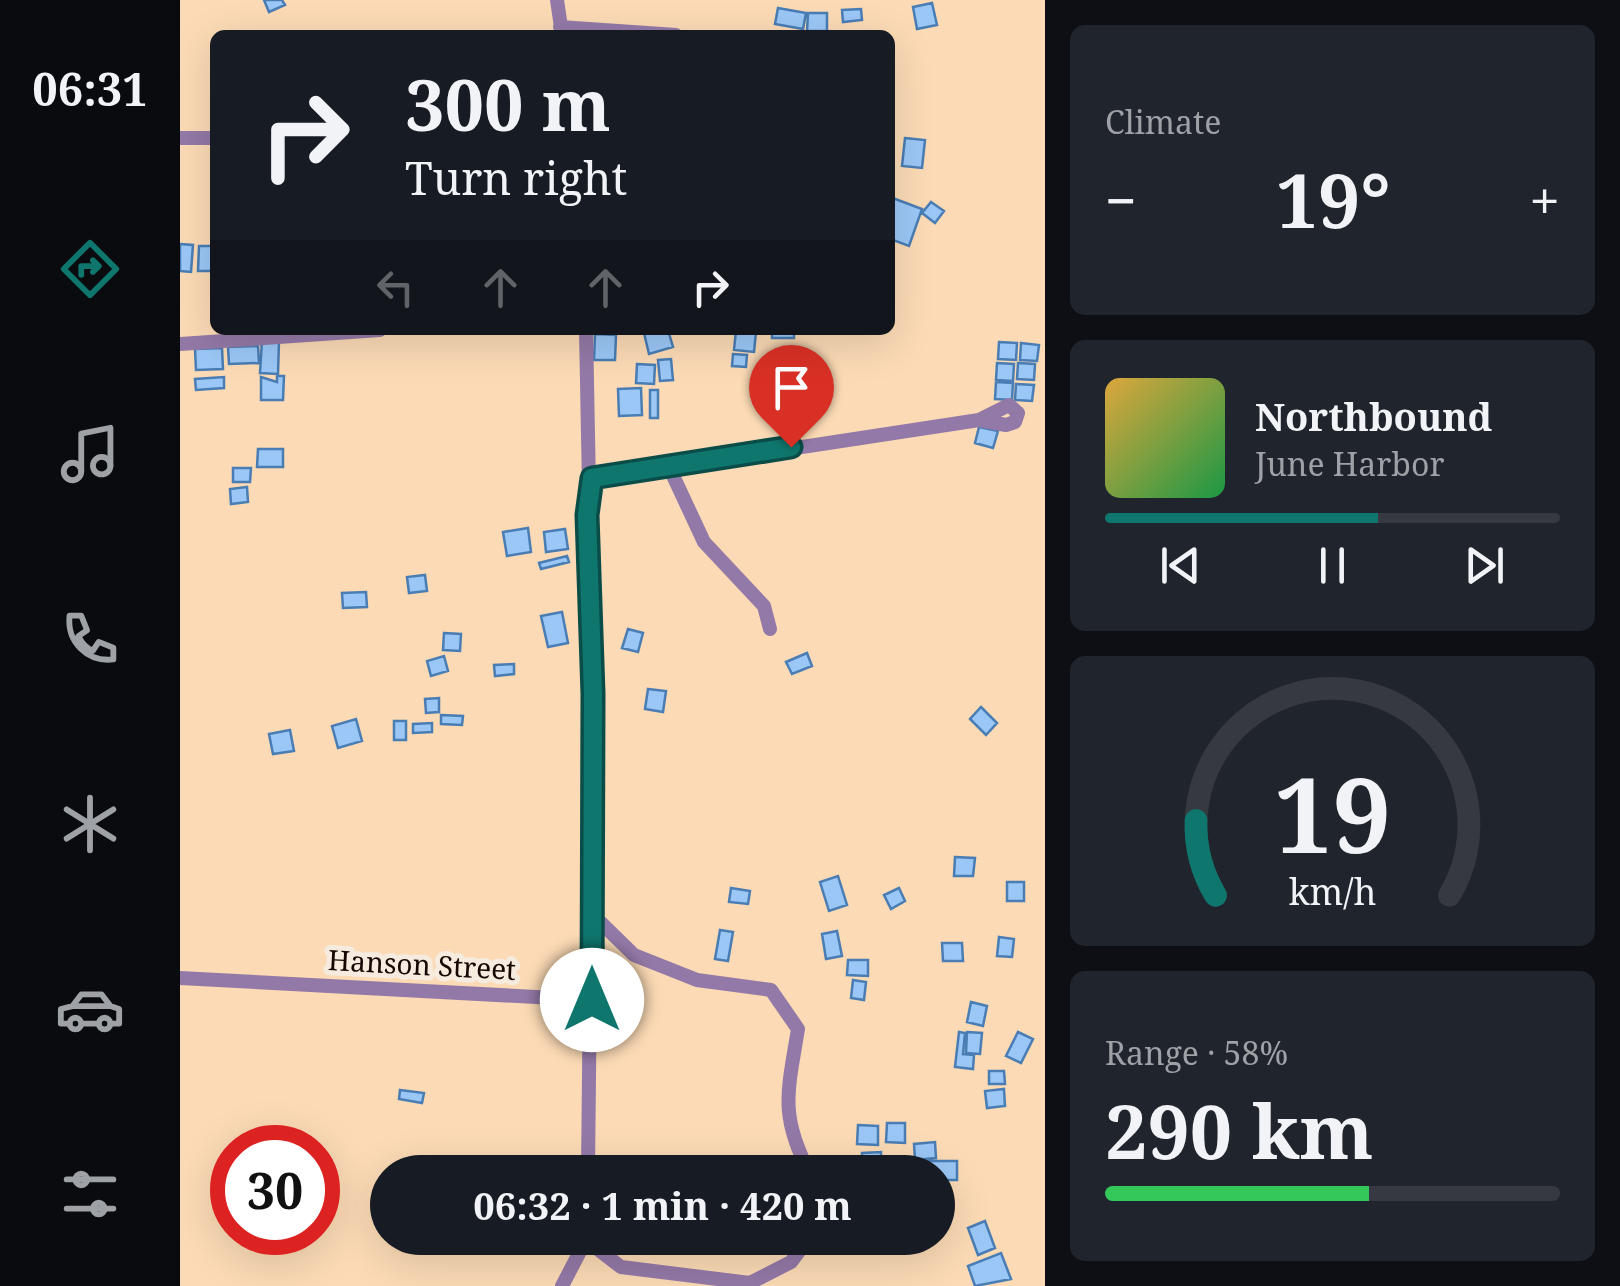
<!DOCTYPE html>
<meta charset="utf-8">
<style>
:root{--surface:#171b24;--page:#20242c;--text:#f1f3f6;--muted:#9ea1a6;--line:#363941;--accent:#0f766e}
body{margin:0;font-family:"Noto Serif",serif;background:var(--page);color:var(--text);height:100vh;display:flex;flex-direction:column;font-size:38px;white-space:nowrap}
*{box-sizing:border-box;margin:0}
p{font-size:32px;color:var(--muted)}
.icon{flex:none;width:55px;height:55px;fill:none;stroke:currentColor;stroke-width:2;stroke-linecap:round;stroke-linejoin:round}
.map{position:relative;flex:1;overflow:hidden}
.sheet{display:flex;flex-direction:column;gap:25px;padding:25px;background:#0d0f14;width:575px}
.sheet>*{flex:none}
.guide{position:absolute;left:30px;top:30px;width:685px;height:305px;border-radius:15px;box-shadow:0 10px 40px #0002;background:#171b24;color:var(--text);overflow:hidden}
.speed{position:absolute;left:30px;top:1125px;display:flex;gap:20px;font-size:50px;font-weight:700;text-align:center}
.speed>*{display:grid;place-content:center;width:130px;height:130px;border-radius:50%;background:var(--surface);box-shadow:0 10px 40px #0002;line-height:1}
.speed .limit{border:15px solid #d22;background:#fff;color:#111}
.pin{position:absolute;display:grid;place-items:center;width:85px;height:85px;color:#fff;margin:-102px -42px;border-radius:50% 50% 50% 0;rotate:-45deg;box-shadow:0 0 10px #0007}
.pin .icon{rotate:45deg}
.me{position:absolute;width:110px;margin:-55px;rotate:0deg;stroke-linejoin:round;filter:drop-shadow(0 0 8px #0008)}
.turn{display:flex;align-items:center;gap:35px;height:210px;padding:0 30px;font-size:45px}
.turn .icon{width:130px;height:130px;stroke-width:2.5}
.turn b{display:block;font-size:70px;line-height:85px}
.lanes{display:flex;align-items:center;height:95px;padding:0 30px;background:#0003;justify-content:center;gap:50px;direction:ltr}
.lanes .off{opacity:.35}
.big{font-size:75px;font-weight:700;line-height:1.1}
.sheet .tile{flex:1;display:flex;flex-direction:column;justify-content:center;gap:15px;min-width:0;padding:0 35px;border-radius:15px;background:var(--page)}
.sheet .dial{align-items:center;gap:0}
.dial svg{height:260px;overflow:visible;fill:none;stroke:var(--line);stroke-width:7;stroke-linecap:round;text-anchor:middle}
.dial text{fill:var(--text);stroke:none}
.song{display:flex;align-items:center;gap:30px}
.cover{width:120px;height:120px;border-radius:15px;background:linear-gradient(135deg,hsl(40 70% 55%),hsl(140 70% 35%))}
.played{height:10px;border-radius:5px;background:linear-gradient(90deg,var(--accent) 60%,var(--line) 60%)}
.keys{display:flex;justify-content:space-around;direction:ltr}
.heat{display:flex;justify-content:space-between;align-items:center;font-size:55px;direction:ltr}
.charge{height:15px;border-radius:8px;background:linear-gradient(90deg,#34c759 58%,var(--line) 0)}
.trip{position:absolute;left:190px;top:1155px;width:585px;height:100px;border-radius:50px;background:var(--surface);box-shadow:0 10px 40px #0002;font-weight:700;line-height:100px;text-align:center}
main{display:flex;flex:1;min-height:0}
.tab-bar{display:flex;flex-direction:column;width:180px;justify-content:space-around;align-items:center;background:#090b0e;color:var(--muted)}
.tab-bar .icon{width:70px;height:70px}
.tab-bar .current{color:var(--accent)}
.tab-bar b{font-size:45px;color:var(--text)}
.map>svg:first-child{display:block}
.building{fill:#9bc7f6;stroke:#497db4;stroke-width:2.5}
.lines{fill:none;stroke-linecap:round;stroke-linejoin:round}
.minor{stroke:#9379a7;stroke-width:14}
.route-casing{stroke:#0a4d48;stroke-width:25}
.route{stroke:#0f766e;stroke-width:18}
.labels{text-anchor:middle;stroke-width:10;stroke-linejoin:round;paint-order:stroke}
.street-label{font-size:28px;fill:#160800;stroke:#f6ebdf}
</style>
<main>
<nav class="tab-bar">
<b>06:31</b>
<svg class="icon current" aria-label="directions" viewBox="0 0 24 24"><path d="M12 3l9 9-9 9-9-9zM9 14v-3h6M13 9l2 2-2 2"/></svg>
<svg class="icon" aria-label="music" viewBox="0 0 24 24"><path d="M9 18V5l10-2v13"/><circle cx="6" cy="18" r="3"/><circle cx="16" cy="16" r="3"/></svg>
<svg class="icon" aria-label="phone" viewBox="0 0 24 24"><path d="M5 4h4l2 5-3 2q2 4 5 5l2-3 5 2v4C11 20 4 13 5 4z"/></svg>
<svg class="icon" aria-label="climate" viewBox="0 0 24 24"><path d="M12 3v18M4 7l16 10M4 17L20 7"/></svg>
<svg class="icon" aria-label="car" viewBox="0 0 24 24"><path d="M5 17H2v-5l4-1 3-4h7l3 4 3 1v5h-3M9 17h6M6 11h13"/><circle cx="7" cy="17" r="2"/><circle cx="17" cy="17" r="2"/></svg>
<svg class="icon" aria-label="filters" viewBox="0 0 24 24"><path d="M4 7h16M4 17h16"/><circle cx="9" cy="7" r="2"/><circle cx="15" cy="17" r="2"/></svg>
</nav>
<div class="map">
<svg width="865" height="1286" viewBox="0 0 865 1286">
<rect width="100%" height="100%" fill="#fbdab5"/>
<path class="building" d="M84,0H102L105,5L89,12Z
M752,3L757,25L737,29L733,7Z
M598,8L626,13L623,29L595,24Z
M681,9L682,20L663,22L662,10Z
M628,13H647V31H627Z
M725,138L745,140L742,168L722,166Z
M710,197L742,209L729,246L710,239Z
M751,202L764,211L755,223L742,213Z
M0,244L13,245L11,272L0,271Z
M19,246H35V271H18Z
M488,330L493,347L469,354L464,333Z
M556,330L576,332L574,352L554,350Z
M592,330H614V338H592Z
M415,334L436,335L435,360H414Z
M82,340L99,341L98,374L80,373Z
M819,342L837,343L836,360L818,359Z
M841,343L859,345L857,361L840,360Z
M78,346L79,363L49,364L48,347Z
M42,348L43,369L16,370L15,349Z
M553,354L567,355L566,367L552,366Z
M491,359L493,380L480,381L478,360Z
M817,363L834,364L833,381L816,380Z
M838,363L855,364L854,380L837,379Z
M457,364L475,365L474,384L456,383Z
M97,376H104L103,400H81V377L97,382Z
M44,377V388L16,390L15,379Z
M816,382L833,383L832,400L815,399Z
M836,384L854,385L852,401L835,400Z
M461,388L462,415L439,416L438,389Z
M470,390H478V418H470Z
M799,427L818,431L813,448L795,443Z
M78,449H103V467H77Z
M53,468H71L70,482H53Z
M67,487L68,502L51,504L50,489Z
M348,528L351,552L327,556L323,532Z
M385,529L388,549L366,552L364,532Z
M387,556L389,562L361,569L359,563Z
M245,575L247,591L229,593L227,577Z
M186,592L187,607L163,608L162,593Z
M382,612L388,643L368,647L361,616Z
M448,629L463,633L458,652L442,648Z
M264,633L281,634L280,651L263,650Z
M627,653L632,666L612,674L606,662Z
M264,656L268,671L251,676L247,661Z
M334,664V674L315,676L314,665Z
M468,689L486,691L483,712L465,709Z
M259,698V712L246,713L245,699Z
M801,707L817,723L806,735L790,719Z
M261,715L283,716L282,725L261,724Z
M176,719L182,741L158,748L152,726Z
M214,721H226V740H214Z
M252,723V732L233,733V724Z
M110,730L114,751L93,754L89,734Z
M775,857L795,858L793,876H774Z
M658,876L667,905L649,911L640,882Z
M827,882H844V901H827Z
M551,888L570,891L568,904L549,902Z
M719,888L725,901L711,909L704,895Z
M540,930L553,932L548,961L535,959Z
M657,931L662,956L646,959L642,934Z
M819,937L834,939L832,957L817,956Z
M762,943H782L783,961H763Z
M668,960H688V976L667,975Z
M673,980L686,982L684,1000L671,998Z
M791,1002L807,1006L803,1026L787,1022Z
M779,1032L785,1033L783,1054L794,1055L793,1069L775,1067Z
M787,1032L802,1033L800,1054L786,1053Z
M838,1032L853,1039L841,1063L826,1056Z
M809,1071H824L825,1084H809Z
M824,1089L825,1106L807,1108L805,1091Z
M220,1090L244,1093L242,1103L219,1099Z
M707,1123H725V1143L706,1142Z
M678,1125L698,1126V1145L677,1144Z
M755,1142L756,1158L735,1160L734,1144Z
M701,1152V1167H682V1153Z
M707,1161H724V1172H707Z
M748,1161H777V1180H758V1172H748Z
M805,1221L815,1248L798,1255L788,1228Z
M821,1253L831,1279L795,1286L788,1266Z"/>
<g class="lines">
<path class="minor" d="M377,0L382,34
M380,27L496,35
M0,138H35
M406,330L413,694L408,1172
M0,344L200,330
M489,467L524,542L584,606L590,629
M412,479L799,420L826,425L835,422L838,413L829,405L799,420
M412,914L454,955L517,980L591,990L618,1029C608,1091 599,1114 629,1172
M0,978L412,1000
M407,1241L441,1267L570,1283L611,1262L629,1238
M382,1286L407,1238"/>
</g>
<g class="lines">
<defs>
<path id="route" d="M412,1000L413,694L407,515L412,478L611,447"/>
</defs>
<use href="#route" class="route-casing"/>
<use href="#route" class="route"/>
</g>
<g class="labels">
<g class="street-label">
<text transform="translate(242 965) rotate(3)" y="10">Hanson Street</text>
</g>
</g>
</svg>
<div class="speed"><div class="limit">30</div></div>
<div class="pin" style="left:611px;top:447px;background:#d93025"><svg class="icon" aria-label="arrive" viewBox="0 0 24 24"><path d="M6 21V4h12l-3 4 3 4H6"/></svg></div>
<svg class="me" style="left:412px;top:1000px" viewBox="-20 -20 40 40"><circle r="19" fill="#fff"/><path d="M0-13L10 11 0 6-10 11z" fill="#0f766e"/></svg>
<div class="trip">06:32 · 1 min · 420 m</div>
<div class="guide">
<div class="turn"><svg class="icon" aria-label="right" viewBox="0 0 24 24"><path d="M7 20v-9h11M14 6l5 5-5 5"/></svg><div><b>300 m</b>Turn right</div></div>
<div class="lanes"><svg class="icon off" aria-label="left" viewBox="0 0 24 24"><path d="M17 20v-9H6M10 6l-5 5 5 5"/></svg><svg class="icon off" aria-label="ahead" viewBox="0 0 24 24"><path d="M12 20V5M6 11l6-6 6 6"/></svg><svg class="icon off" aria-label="ahead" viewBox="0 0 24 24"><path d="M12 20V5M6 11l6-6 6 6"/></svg><svg class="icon" aria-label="right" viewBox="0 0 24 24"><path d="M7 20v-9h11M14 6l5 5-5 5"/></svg></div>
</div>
</div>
<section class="sheet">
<div class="tile"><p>Climate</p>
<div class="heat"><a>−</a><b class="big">19°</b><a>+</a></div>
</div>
<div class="tile">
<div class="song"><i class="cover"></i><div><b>Northbound</b><p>June Harbor</p></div></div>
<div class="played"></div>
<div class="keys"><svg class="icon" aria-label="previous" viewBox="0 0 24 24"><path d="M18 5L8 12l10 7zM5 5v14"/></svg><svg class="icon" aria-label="pause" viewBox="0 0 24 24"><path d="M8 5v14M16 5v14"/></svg><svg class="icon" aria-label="next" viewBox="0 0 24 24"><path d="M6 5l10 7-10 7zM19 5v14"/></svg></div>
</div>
<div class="tile dial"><svg viewBox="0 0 100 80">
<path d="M14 69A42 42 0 1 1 86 69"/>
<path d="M14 69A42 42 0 0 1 8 46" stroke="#0f766e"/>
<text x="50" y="56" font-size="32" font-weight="700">19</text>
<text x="50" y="72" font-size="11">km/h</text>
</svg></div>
<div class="tile"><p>Range · 58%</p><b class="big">290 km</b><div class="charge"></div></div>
</section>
</main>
